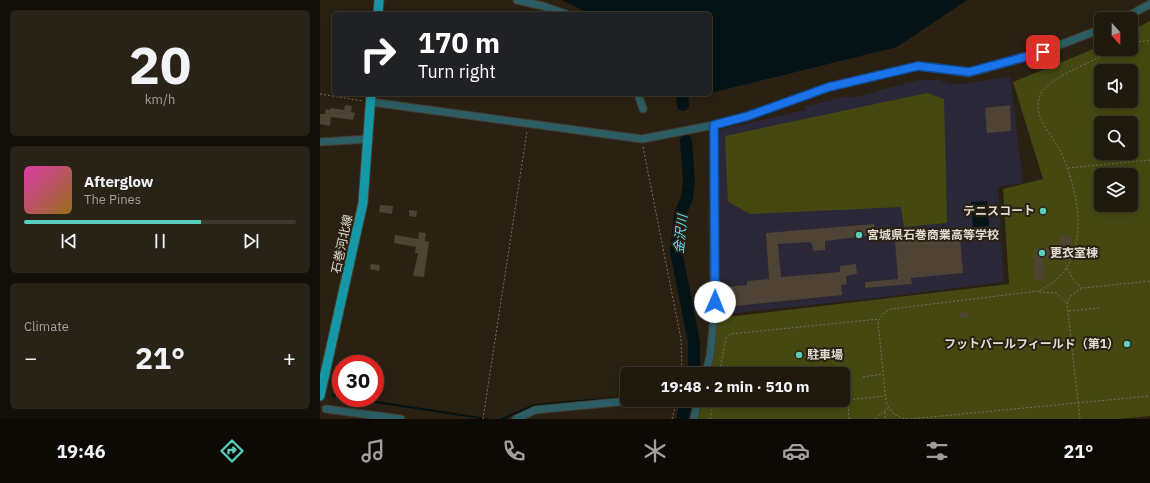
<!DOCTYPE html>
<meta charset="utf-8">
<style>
:root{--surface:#20190e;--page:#282217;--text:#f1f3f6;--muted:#a2a09e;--line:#3d382e;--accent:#5acebd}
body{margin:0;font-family:"IBM Plex Sans","Noto Sans JP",sans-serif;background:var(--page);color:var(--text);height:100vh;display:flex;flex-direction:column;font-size:15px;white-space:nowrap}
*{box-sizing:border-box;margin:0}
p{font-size:13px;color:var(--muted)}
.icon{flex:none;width:22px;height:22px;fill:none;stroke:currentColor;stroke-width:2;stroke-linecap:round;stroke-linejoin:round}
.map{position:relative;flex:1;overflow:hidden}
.sheet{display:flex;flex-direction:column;gap:10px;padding:10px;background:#120e08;width:320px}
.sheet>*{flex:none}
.banner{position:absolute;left:12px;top:12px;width:380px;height:84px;border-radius:6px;box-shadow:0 2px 10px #0003,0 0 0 1px var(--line);background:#202124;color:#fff;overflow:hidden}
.needle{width:26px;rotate:159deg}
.fabs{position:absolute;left:774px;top:12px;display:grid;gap:8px}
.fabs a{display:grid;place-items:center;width:44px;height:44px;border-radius:6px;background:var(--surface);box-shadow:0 2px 10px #0003,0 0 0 1px var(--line);font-size:20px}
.speed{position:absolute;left:12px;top:355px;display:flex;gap:8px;font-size:20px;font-weight:700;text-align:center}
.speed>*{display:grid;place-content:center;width:52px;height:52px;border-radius:50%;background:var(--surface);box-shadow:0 2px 10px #0003,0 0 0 1px var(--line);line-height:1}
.speed .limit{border:6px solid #d22;background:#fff;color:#111}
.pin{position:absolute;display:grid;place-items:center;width:34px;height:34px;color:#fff;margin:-17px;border-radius:8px;box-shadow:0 2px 6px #0006}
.me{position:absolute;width:44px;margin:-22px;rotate:1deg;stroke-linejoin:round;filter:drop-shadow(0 0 3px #0008)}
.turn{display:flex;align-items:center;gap:14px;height:84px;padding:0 20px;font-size:18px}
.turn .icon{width:52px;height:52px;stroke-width:2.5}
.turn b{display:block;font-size:28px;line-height:34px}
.big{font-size:30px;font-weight:700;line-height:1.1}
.sheet .card{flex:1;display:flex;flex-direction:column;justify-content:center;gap:6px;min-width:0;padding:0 14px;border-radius:6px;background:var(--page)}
.sheet .dial{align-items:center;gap:0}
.dial b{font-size:52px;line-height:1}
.song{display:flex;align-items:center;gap:12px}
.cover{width:48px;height:48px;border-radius:6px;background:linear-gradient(135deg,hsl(320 70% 55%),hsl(40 70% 35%))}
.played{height:4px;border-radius:2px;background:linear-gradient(90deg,var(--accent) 65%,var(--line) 65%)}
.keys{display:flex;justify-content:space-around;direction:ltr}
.heat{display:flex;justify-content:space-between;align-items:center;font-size:22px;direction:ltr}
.trip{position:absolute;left:300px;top:367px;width:230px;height:40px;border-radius:6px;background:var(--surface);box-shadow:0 2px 10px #0003,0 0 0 1px var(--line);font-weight:700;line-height:40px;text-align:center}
.dock{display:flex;height:64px;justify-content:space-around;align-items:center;background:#0d0a06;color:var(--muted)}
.dock .icon{width:28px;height:28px}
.dock .on{color:var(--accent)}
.dock b{font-size:18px;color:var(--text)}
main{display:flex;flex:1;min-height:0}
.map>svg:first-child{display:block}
.education{fill:#2a2738}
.green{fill:#454911;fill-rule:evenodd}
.water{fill:#031316}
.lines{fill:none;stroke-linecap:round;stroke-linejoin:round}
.stream{stroke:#031316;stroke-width:2}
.river{stroke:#031316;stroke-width:12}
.building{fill:#4e4334}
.minor-casing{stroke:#443b2e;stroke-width:9}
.major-casing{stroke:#443b2e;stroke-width:11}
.path{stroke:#777064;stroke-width:1;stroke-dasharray:2 2;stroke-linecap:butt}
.minor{stroke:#2c5d64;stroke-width:7}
.major{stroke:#1597a6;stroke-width:9}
.route-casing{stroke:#114b97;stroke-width:10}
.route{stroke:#1a73e8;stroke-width:7}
.poi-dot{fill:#5acebd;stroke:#2a2113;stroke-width:1.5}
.labels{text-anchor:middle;stroke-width:4;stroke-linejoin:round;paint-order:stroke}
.poi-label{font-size:12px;font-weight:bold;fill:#e1dbd2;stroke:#2a2113;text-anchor:start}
.street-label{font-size:12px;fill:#e1dbd2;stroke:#2a2113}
.water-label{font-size:13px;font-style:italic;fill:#5ce2fc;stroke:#2a2113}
</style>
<main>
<section class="sheet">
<div class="card dial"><b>20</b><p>km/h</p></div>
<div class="card">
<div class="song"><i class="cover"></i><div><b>Afterglow</b><p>The Pines</p></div></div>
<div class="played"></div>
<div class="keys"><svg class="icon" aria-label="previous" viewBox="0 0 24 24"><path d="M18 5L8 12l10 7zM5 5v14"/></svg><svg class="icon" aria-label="pause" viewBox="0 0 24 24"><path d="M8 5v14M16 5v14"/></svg><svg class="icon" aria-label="next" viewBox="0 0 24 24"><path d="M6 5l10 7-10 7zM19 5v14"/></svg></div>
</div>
<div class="card"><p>Climate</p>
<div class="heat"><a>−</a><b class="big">21°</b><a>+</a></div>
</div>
</section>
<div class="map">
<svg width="830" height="419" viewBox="0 0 830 419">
<rect width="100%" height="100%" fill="#2a2113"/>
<path class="education" d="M690,76L703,183L678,187L684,282L556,298L397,315L398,133L403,129L485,110L486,106L528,96L533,98L556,92L560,90L599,80H619L630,84H644Z"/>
<path class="green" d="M830,21V416L798,419H378L382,400H523V374H387L399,318L689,284L683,189L723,179L693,82L781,46V49H811V31ZM781,71H811V101H781ZM781,123H811V153H781ZM781,175H811V205H781Z
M607,93L624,99L627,223L584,227L581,207L430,214L408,202L405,136Z"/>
<path class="water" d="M242,0H647L577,47L390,93V14H270Z
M667,201L669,226L653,227L651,202Z"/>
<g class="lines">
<path class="stream" d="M12,395L21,397
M30,398L167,419
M182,419L215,405L307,397"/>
<path class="river" d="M362,94L363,105
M366,141L369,182L367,198L360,214L356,251L374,342V374
M362,419L367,400"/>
</g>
<path class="building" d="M25,105L32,106L31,112L35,113L33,120L11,117L10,126L0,124V114H5L6,109L10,110L11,108L24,110Z
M690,105L691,131L667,133L665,108Z
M60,205L73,206L72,214L59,212Z
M89,210L97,211L96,217L89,216Z
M554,224L555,235L505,241V250L493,251L492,243L490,244V242L458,244L461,277L520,272V266L536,264L537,274L526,276L527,284L521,285L522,295L404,307L402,287L427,285V281L449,279L446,233Z
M673,231L674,238L651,240V233Z
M99,232L106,233L105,241L109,242L104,277L93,276L98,253H95L96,247L74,243L75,235L98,239Z
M751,235L752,245L741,246L739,236Z
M640,237L643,273L591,278L592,284L545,288V282L578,279L575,241Z
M730,247L731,258H723L725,279L715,280L714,249Z
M51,264L60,265L59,271L50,269Z
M648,312L649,317L640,318L639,313Z"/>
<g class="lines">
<defs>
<path id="minor" d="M197,0L223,6L246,14
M803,19L830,4
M318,94L323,109
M51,102L322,139L394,125L428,116L509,87L598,66L649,73L711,56L781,29
M0,142L49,139
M385,374L390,357L394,317V125
M6,409L81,419
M196,419L215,410L318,400
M374,419L378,400"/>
<path id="major" d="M58,14L59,0
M0,396L43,203L51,94"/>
</defs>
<use href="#minor" class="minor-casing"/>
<use href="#major" class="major-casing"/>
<path class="path" d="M811,43L830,40
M798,49C780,58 727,78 720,95C711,117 734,136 742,155C762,200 772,268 718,291L571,309L565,312L558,321L566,402C571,414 577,418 590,419L830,396
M0,94L43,101
M323,147L361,339L362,374
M748,168L830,160
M747,268L753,279L762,288
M719,292L737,293L747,304
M749,311L780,308
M399,374L406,338L411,334L559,319
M543,377L563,374
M565,412V419
M163,419L207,131
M352,419L357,400
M390,419L394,400
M529,419L528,400L565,396
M555,419L568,408
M760,419L747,304C749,296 755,291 763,288L830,281"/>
<use href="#minor" class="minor"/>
<use href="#major" class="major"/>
</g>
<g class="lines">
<defs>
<path id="route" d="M395,302L394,125L428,116L509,87L598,66L649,72L723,52"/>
</defs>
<use href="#route" class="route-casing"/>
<use href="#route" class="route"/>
</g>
<g class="poi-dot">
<circle cx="723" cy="211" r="4"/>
<circle cx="539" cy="235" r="4"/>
<circle cx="722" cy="253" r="4"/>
<circle cx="807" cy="344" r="4"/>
<circle cx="479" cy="355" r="4"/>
</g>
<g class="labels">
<g class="poi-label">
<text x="715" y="215" text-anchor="end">テニスコート</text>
<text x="547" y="239">宮城県石巻商業高等学校</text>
<text x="730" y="257">更衣室棟</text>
<text x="799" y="348" text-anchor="end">フットバールフィールド（第1）</text>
<text x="487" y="359">駐車場</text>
</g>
<g class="street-label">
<text transform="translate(22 244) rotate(-78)" y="4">石巻河北線</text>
</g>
<g class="water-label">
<text transform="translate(360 234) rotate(-84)" y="5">金沢川</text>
</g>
</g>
</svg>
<div class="fabs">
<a><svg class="needle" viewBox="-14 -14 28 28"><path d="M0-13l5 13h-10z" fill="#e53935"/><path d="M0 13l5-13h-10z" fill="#a2a09e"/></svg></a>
<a><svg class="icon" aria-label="sound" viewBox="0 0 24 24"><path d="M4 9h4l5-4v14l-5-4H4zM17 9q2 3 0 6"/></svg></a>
<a><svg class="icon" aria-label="search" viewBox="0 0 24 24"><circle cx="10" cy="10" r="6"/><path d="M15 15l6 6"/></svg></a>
<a><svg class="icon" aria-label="layers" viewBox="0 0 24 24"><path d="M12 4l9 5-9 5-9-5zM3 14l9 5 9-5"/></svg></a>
</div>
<div class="speed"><div class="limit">30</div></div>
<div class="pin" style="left:723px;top:52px;background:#d93025"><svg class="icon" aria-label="arrive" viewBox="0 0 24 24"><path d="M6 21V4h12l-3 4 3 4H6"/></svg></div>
<svg class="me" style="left:395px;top:302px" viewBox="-20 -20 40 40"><circle r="19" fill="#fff"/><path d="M0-13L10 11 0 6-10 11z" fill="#1a73e8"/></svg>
<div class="trip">19:48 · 2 min · 510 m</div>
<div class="banner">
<div class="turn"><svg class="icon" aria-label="right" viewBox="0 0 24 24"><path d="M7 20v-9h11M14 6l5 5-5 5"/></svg><div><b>170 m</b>Turn right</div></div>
</div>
</div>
</main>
<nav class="dock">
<b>19:46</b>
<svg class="icon on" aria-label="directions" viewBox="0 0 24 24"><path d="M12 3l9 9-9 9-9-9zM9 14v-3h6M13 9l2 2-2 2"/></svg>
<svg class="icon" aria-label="music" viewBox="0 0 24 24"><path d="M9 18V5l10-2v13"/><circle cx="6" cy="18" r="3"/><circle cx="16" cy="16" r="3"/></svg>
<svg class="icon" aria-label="phone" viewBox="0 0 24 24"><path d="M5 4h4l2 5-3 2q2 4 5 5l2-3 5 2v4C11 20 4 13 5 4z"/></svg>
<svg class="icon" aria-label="climate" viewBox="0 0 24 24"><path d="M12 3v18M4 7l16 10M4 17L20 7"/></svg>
<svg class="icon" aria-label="car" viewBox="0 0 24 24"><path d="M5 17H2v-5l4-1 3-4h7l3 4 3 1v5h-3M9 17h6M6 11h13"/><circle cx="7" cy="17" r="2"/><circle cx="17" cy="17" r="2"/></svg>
<svg class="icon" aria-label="filters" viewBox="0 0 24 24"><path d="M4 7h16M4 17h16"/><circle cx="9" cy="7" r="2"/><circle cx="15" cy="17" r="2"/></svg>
<b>21°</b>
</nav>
